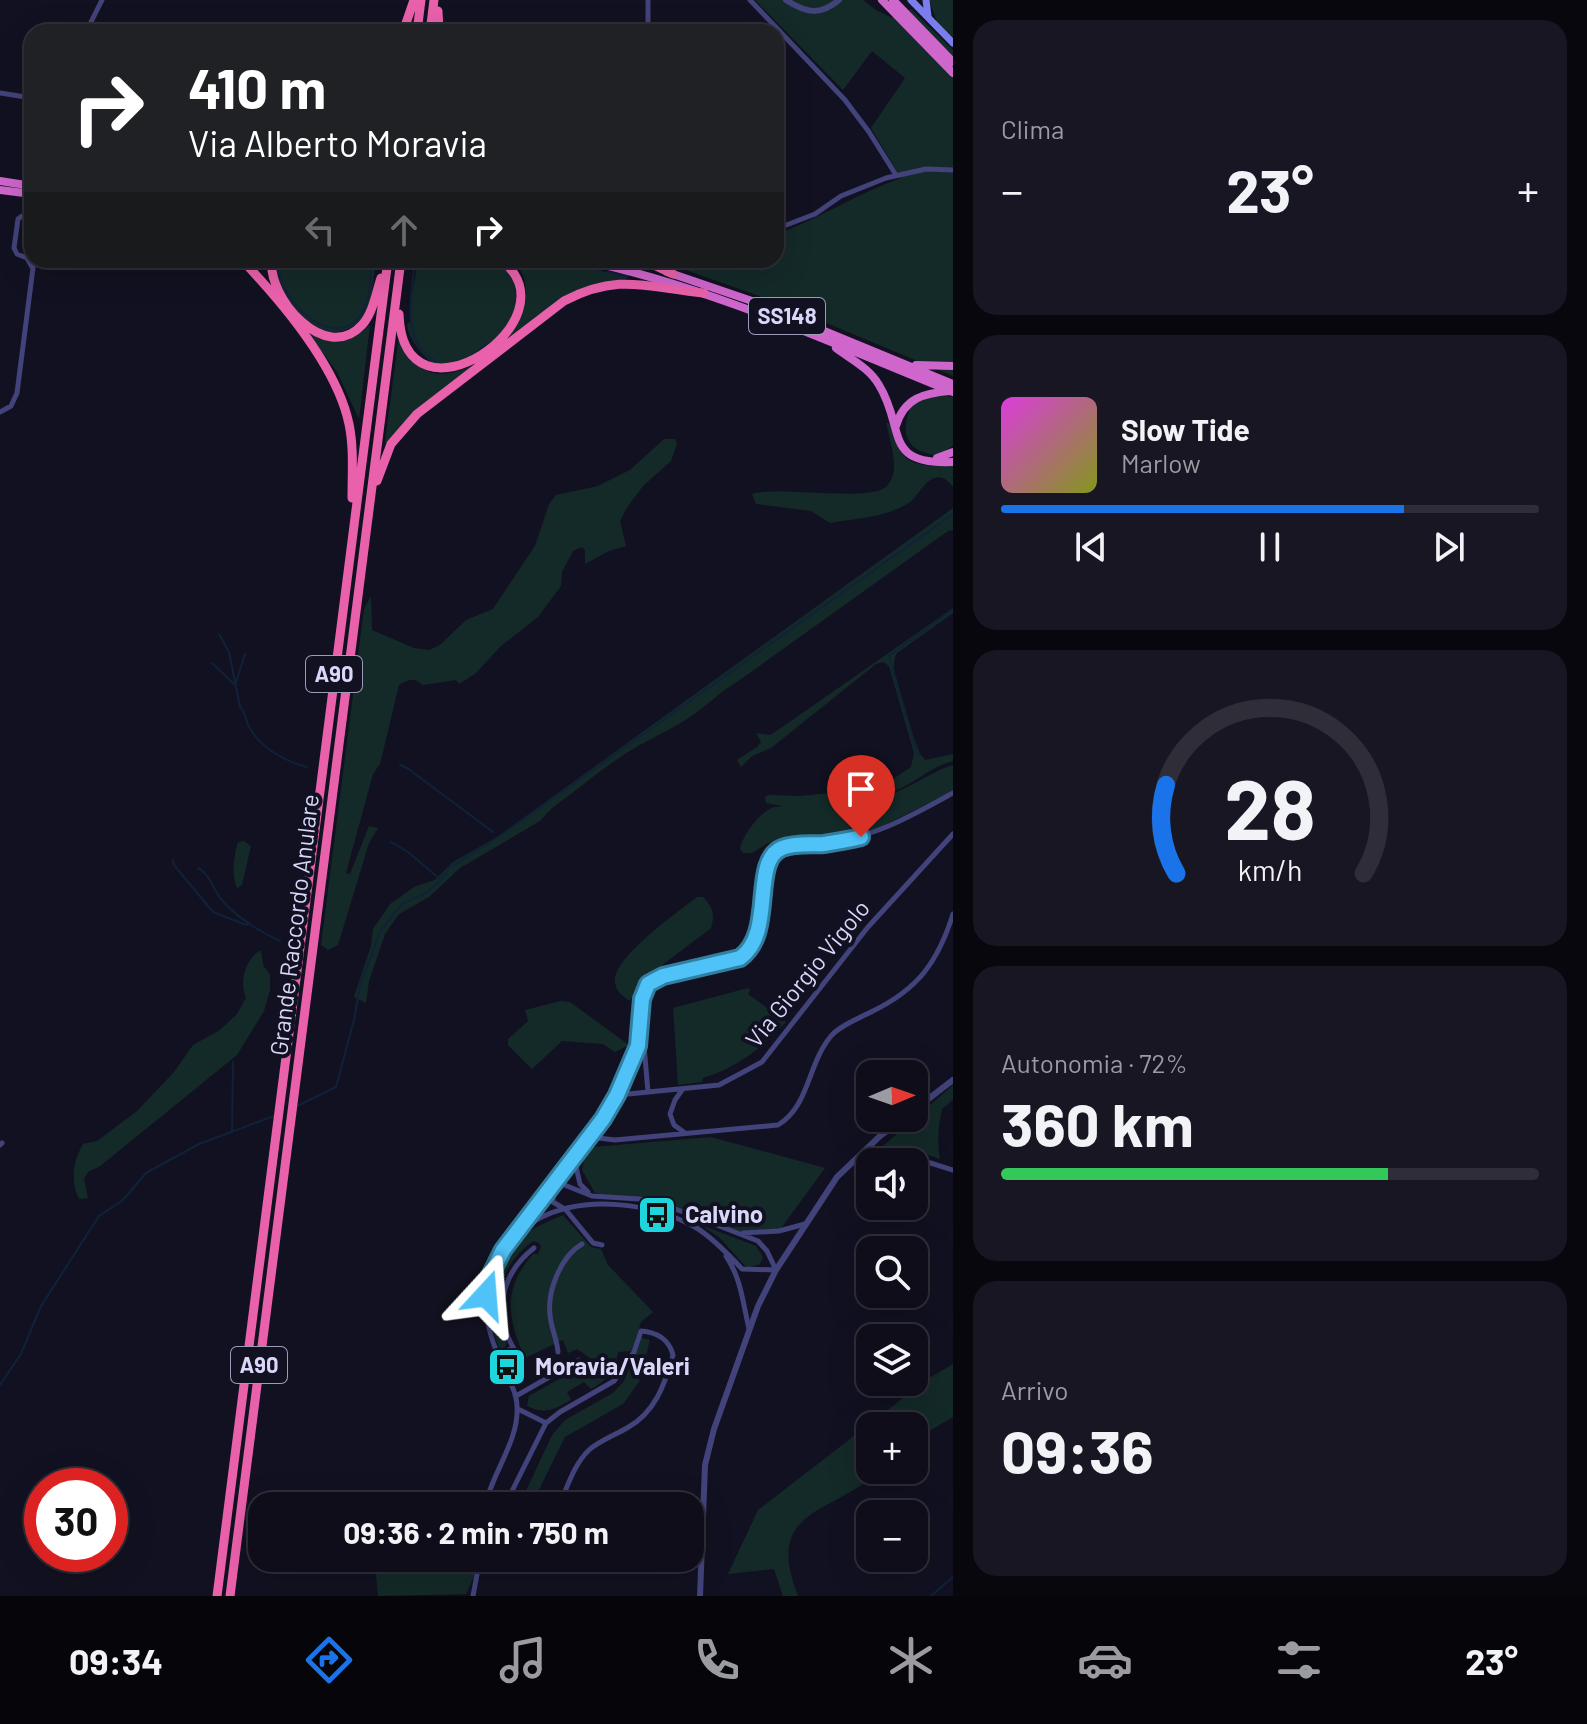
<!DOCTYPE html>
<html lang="it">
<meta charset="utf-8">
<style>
:root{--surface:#0e0d19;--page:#171622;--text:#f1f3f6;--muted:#9b9ca2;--line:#2e2d38;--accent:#1a73e8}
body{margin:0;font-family:Barlow,sans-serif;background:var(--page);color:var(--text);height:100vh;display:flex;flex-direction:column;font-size:30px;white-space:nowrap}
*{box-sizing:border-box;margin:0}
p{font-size:26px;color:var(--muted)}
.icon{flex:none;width:44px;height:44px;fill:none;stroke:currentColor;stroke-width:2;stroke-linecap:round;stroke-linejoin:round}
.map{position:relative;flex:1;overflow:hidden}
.panel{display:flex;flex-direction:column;gap:20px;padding:20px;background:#08070e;width:634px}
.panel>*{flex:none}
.banner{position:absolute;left:24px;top:24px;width:760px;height:244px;border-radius:24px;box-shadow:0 8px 32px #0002,0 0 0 2px var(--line);background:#202124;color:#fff;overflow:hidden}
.needle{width:52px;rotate:88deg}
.buttons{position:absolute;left:856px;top:1060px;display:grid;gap:16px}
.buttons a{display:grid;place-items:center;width:72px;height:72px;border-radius:16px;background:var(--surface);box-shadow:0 8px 32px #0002,0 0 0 2px var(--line);font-size:40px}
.speed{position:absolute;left:24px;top:1468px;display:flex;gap:16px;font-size:40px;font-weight:700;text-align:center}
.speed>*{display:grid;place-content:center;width:104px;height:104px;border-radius:50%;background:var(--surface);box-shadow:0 8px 32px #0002,0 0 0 2px var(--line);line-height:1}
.speed .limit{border:12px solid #d22;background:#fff;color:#111}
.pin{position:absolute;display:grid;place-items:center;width:68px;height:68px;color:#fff;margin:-82px -34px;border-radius:50% 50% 50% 0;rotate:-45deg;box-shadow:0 0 8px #0007}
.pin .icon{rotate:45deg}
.me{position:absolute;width:88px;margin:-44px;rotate:19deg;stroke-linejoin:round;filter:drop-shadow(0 0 6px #0008)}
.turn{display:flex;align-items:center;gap:28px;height:168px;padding:0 32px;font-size:36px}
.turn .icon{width:104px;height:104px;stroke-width:2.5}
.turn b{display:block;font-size:56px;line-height:68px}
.lanes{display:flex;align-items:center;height:76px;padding:0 32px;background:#0003;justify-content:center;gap:40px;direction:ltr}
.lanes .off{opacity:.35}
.big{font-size:60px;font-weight:700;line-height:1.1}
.panel .card{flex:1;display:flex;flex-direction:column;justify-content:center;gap:12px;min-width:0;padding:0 28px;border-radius:24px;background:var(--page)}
.panel .dial{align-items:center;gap:0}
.dial svg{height:208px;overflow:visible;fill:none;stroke:var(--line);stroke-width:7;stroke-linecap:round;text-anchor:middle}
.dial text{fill:var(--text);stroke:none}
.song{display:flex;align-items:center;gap:24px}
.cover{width:96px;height:96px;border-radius:12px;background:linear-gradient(135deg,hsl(300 70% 55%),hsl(70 70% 35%))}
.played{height:8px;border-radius:4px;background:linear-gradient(90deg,var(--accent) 75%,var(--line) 75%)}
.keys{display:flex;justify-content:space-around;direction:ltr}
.heat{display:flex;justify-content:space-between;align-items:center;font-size:44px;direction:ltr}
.charge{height:12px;border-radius:6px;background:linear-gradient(90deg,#34c759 72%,var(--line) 0)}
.trip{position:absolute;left:248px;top:1492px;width:456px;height:80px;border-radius:24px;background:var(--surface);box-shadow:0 8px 32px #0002,0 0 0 2px var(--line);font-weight:700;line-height:80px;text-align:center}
.tabs{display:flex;height:128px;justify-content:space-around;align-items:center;background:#06050a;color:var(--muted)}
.tabs .icon{width:56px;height:56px}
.tabs .active{color:var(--accent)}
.tabs b{font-size:36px;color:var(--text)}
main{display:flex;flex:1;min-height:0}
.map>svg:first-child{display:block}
.green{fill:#142a28}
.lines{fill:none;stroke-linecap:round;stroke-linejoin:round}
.stream{stroke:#10223a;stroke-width:2}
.minor{stroke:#42437a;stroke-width:5}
.tertiary{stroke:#42437a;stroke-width:6}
.secondary{stroke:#7a7eed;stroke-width:7}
.trunk{stroke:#ce66cb;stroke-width:8}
.motorway{stroke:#e961ab;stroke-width:9}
.route-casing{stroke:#337fa1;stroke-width:20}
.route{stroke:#4fc3f7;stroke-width:14}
.labels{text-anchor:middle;stroke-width:8;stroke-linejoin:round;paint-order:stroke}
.shield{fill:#121121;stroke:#9d9bb8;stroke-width:2}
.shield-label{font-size:22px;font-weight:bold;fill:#d8d6f9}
.street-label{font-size:24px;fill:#d8d6f9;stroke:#121121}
.poi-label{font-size:24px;font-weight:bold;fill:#d8d6f9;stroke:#121121;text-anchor:start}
</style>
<main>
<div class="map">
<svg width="953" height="1596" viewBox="0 0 953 1596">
<rect width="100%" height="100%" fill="#121121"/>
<path class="green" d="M755,0H863L876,10L892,18L911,9L953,50V376L779,303L658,260H776V235C819,218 857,194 901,178L871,128L905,78L872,51L843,90Z
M929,0H953V37L937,22Z
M278,260H376C373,277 374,300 365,315C353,333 327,338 309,325C302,320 283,293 279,285C276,277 276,268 278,260Z
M418,260H490L500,264L514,280L517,302L515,315L503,333L466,362L435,365C423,357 408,338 407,324L410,322V307Z
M512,260H553L628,277L625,280L601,283L506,339C524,319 537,281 512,260Z
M370,325L359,419L337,372L304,328L337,340L352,338Z
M399,335C416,372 432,383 472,366L387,445L385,442Z
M934,395L953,397V446L938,455C904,452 899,430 913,403Z
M886,422L891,425C899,465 915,467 953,465V487C948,480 941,474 932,479C923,483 918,496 910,502C887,518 856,518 830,523L811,511L756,504L752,494C778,486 869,502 886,487C890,484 893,475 894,471C895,455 889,437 886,422Z
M664,439H675L677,444L671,461L643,486L626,509L620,521L626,546L609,551L585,564V550L582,547L573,551L562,572L561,586L538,617L501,646L475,674L459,684L456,680L423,685C414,677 409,679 399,685L380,764L373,774L346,873L350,874L369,826L378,828L369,843L338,945L328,950L321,945L364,609L371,596L372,630L414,648L429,650L440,645L466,620L493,609L535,546L549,504L556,495L598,486L630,470Z
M953,508V530L948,531L737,682C721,691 711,702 697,712C680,725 658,735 638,746C608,763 580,788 552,808L540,821L460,868L429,897L399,914L385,934L369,981L366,1003L354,997L371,946L373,929L390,904L414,887L435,880L453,862L497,837Z
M953,608V613L897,653C885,670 913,733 920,754L925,760L953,754V761C928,768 918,781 897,790C883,796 866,795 853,795C879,812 925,773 953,765V791L864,835L787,838L772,844L768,843L752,853H743L740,849C742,837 757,816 768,810C772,807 777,807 782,806L766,803L765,797L768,795L800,796L872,789L881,787L911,767L914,753L889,666L883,662L876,664L771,748L752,756L741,767L737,760L757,747L761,742L756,733L770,735L778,730Z
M244,841L251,846L242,885L237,888C231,874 234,856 238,842Z
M697,897H703C713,907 715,915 711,928L644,979L630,1001C623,996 616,992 615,982C612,958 678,912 697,897Z
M261,950L263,965L270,975V990L264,1011L237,1055L99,1167L89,1171L84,1179L88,1198L79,1199C70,1181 73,1161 83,1144L97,1141L137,1111L174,1072L193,1045L220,1030L237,1014L246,998C239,982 245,959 261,950Z
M748,988L750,990L748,994L786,1022C762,1048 737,1068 703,1078L702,1082L678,1085L673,1008Z
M561,1001L570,1002L629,1045L615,1052L603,1044L562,1041L532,1069L508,1045V1039L528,1021L525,1010Z
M953,1085V1100L942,1109C938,1127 937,1140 940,1159L907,1148L876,1152Z
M711,1137L825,1168L779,1231H732L665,1205L595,1193L582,1170L585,1154L593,1147Z
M563,1215L591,1247L601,1249L608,1265L653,1312L641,1322L632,1351L618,1352C614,1371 609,1379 591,1389L584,1382L567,1392L571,1400C554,1409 546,1415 527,1406L529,1396L593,1360L577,1349L568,1353L563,1340L525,1358C507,1317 502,1290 533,1254H538L541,1247L539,1243L533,1241C498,1266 492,1305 507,1343L504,1349L499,1347C480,1307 492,1258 528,1232C539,1225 552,1220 563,1215Z
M701,1225L756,1246L763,1257L760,1264L747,1268L719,1237Z
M640,1337L650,1340L639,1382L623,1404L565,1437L531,1506H519L552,1435L565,1420L613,1393L624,1381Z
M953,1364V1417L914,1440V1426H870V1470H881C831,1516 763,1507 798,1596H783L774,1569L728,1574L758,1510L929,1378Z
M427,1558H475L474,1576L466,1594L378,1596L375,1564Z"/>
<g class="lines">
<path class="stream" d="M279,260C271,298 343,364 366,304C371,289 372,274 369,260
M547,260L550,261
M409,262H415C411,295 401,342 435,361
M607,272L628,276
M474,354L488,343
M219,634L229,652L240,707C246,713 245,717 248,725C259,747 284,761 307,767
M212,663L235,685L245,654
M918,756L889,656L953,609
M400,765L407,768L493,832
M391,842L408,852L441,880
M173,860L174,865L213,912L246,925L249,923
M198,868C210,874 212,888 221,899C236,917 259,931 280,941
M295,1107L336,1087L354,1020L360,986L380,932L402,904L426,893L441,880L449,868L500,836L953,514
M232,1132L233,1062
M0,1385L21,1354L41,1306L99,1216L123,1200L146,1173L199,1144L274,1116
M931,1596L953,1577"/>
<path class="minor" d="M750,0L845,100L869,132L896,175
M86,32L102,0
M648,32V0
M0,93L32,98
M776,229L815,214L841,196L886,178L926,169L953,170
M32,267L27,258L17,254L14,248L18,219L22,216L32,217
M0,412L11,406L17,393L34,260
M643,1034L648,1092
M682,1090L675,1100L670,1114L674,1125L685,1133
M618,1095L719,1085L762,1062L868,927L953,834
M590,1137L615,1140L778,1125C810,1105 807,1065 831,1036C840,1025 860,1018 873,1011C918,989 938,962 953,914
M0,1145L2,1143
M574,1158L580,1184L588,1192
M852,1162L862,1164L902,1154L953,1170
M553,1188V1202L566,1210L593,1243L602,1245
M743,1233L779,1231L805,1224
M518,1235C525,1230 531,1223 538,1219C585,1194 651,1203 695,1227C712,1237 729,1255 742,1269L776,1270L767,1251L758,1241L665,1205L639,1199L592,1196L562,1184L554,1186
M726,1256C741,1278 743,1303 749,1329
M558,1352C557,1339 551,1328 550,1315C547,1291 561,1256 582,1244
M497,1355L513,1348
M520,1358C492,1320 498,1276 534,1248
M516,1396L579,1360
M518,1409L546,1423
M485,1506C492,1473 519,1441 517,1407C517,1393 509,1380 503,1367C482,1321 480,1296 503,1250L603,1119L617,1095L638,1046L642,999L648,984L663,976L740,958C765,941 763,901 766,873C767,867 766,861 771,856C785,839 815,845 835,842C880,834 913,815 953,793
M517,1506L511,1493L546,1423L560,1412L614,1381L634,1352L641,1331C656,1332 669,1339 673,1355C665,1384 655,1413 627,1428C615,1435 599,1441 589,1450C574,1464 567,1488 559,1506
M473,1596L480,1558"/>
<path class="tertiary" d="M786,0C806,13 820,16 839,0
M914,1110L953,1080
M700,1596L705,1465L714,1429L758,1306L776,1270L837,1177L880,1136L904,1118"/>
<path class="secondary" d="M911,0L953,43
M926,0L928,16"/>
<path class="trunk" d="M882,0L953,73
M893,0L953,62
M0,181L32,186
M0,190L32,194
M582,260C711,287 831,343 953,392
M625,260L650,266
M667,272L749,300L953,384
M836,348C852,360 869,368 879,385C906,429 882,465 953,462
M916,365L953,366
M896,426C904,398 924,393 950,391
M937,458L953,452"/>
<path class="motorway" d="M438,11L439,32
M403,32L414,0
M417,32L421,0
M430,32L434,0
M242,260C282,302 337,367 349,424C354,448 352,473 352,498
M272,260C267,297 325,365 362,325C373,313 376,293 381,278
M643,260L673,274
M399,314C403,437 579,319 501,260
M377,481L391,444L417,414L564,301C620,272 648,288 704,293
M217,1596L388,260
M230,1596L401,260"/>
</g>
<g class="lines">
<defs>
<path id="route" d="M486,1295L491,1274L503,1250L603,1119L617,1095L638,1046L642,999L648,984L663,976L740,958C776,933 750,861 782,848C795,843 810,845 824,844C837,842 849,840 861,837"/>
</defs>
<use href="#route" class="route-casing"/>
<use href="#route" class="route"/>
</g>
<defs>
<symbol id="bus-square" viewBox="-11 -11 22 22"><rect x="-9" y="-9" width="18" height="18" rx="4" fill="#1fd5dd" stroke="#121121"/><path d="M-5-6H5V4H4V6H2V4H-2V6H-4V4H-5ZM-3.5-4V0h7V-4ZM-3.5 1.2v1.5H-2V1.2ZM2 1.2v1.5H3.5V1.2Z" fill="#111"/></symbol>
</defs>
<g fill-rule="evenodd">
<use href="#bus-square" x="635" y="1193" width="44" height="44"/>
<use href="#bus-square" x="485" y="1345" width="44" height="44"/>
</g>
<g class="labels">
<g class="shield">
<rect x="749" y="298" width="76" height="36" rx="6"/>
<rect x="306" y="656" width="56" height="36" rx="6"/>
<rect x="231" y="1347" width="56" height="36" rx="6"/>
</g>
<g class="shield-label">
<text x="787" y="324">SS148</text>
<text x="334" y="682">A90</text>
<text x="259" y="1373">A90</text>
</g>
<g class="street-label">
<text transform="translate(295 925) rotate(-83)" y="8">Grande Raccordo Anulare</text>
<text transform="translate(808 974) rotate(-51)" y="8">Via Giorgio Vigolo</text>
</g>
<g class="poi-label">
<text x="685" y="1223">Calvino</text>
<text x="535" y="1375">Moravia/Valeri</text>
</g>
</g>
</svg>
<div class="buttons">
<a><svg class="needle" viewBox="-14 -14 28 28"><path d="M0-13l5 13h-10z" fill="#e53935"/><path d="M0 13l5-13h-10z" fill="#9b9ca2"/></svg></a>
<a><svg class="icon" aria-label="sound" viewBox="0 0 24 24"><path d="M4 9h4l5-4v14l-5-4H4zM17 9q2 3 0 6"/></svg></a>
<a><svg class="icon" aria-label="search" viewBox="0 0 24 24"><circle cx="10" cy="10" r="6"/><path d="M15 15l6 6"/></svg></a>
<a><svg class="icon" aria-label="layers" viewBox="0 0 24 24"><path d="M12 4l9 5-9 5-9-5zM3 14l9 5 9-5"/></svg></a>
<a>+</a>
<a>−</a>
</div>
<div class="speed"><div class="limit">30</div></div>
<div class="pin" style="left:861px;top:837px;background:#d93025"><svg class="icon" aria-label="arrive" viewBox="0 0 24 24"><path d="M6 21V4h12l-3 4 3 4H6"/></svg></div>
<svg class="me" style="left:486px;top:1295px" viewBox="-20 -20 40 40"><path d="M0-17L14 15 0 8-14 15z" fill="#4fc3f7" stroke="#fff" stroke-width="4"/></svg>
<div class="trip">09:36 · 2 min · 750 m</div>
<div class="banner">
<div class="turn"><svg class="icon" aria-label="right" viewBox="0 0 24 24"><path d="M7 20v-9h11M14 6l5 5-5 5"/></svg><div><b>410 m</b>Via Alberto Moravia</div></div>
<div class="lanes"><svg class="icon off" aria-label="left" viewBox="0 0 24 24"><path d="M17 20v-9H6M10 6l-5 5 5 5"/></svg><svg class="icon off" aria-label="ahead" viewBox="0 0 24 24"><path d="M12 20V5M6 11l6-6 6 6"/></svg><svg class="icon" aria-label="right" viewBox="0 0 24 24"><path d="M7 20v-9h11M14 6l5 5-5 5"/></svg></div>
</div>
</div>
<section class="panel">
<div class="card"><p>Clima</p>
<div class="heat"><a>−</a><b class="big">23°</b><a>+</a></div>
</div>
<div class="card">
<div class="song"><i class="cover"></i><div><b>Slow Tide</b><p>Marlow</p></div></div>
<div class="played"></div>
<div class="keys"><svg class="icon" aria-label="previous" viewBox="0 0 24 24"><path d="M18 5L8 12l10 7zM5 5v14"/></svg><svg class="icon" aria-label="pause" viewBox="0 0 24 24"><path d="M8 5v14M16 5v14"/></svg><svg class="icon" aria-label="next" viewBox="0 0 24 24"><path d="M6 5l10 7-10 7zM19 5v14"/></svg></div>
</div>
<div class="card dial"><svg viewBox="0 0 100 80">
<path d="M14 69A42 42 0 1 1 86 69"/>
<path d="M14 69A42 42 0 0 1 10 35" stroke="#1a73e8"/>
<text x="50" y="56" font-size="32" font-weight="700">28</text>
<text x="50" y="72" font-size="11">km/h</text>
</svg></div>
<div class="card"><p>Autonomia · 72%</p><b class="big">360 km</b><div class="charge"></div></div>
<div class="card"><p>Arrivo</p><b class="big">09:36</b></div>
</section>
</main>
<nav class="tabs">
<b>09:34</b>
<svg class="icon active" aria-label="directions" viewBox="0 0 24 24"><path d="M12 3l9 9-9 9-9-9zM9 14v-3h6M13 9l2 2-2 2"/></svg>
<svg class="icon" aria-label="music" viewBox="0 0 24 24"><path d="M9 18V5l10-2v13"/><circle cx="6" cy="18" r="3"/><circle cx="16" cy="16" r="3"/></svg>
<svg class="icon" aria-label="phone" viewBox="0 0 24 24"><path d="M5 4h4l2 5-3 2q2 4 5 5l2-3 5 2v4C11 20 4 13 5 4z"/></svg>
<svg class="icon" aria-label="climate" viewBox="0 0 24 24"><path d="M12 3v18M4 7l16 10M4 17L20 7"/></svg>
<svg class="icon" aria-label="car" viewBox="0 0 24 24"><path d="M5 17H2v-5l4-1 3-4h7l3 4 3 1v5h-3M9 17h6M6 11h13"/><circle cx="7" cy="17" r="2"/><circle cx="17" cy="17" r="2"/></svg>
<svg class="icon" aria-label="filters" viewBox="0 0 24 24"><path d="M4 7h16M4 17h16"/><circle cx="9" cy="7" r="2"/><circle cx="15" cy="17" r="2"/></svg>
<b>23°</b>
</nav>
